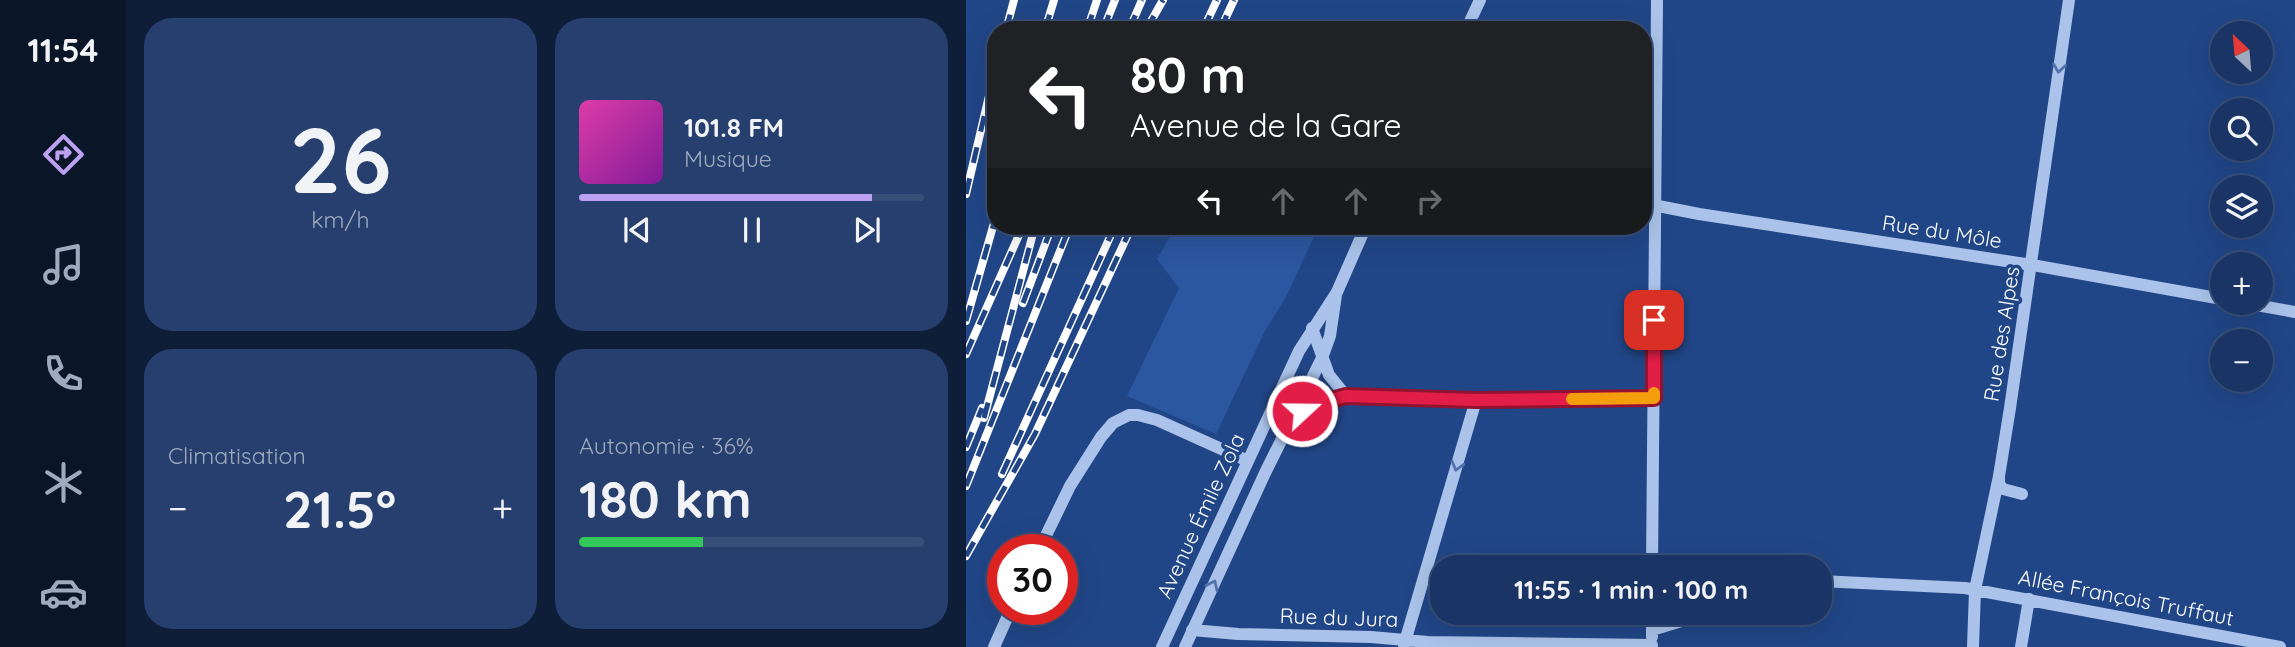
<!DOCTYPE html>
<html lang="fr">
<meta charset="utf-8">
<style>
:root{--surface:#193465;--page:#263f6e;--text:#f1f3f6;--muted:#9faabf;--line:#374f79;--accent:#bca0f2}
body{margin:0;font-family:Quicksand,sans-serif;background:var(--page);color:var(--text);height:100vh;display:flex;flex-direction:column;font-size:26px;white-space:nowrap}
*{box-sizing:border-box;margin:0}
p{font-size:23px;color:var(--muted)}
.icon{flex:none;width:38px;height:38px;fill:none;stroke:currentColor;stroke-width:2;stroke-linecap:round;stroke-linejoin:round}
.map{position:relative;flex:1;overflow:hidden}
.side{display:flex;flex-direction:column;gap:18px;padding:18px;background:#0e1d38;width:840px}
.side>*{flex:none}
.banner{position:absolute;left:21px;top:21px;width:665px;height:214px;border-radius:28px;box-shadow:0 7px 28px #0002,0 0 0 2px var(--line);background:#202124;color:#fff;overflow:hidden}
.needle{width:46px;rotate:334deg}
.buttons{position:absolute;left:1244px;top:21px;display:grid;gap:14px}
.buttons a{display:grid;place-items:center;width:63px;height:63px;border-radius:50%;background:var(--surface);box-shadow:0 7px 28px #0002,0 0 0 2px var(--line);font-size:35px}
.speed{position:absolute;left:21px;top:534px;display:flex;gap:14px;font-size:35px;font-weight:700;text-align:center}
.speed>*{display:grid;place-content:center;width:91px;height:91px;border-radius:50%;background:var(--surface);box-shadow:0 7px 28px #0002,0 0 0 2px var(--line);line-height:1}
.speed .limit{border:10px solid #d22;background:#fff;color:#111}
.pin{position:absolute;display:grid;place-items:center;width:60px;height:60px;color:#fff;margin:-30px;border-radius:14px;box-shadow:0 4px 10px #0006}
.me{position:absolute;width:77px;margin:-38px;rotate:69deg;stroke-linejoin:round;filter:drop-shadow(0 0 5px #0008)}
.turn{display:flex;align-items:center;gap:24px;height:147px;padding:0 28px;font-size:32px}
.turn .icon{width:91px;height:91px;stroke-width:2.5}
.turn b{display:block;font-size:49px;line-height:60px}
.lanes{display:flex;align-items:center;height:66px;padding:0 28px;background:#0003;justify-content:center;gap:35px;direction:ltr}
.lanes .off{opacity:.35}
.big{font-size:52px;font-weight:800;line-height:1.1}
.side .card{flex:1;display:flex;flex-direction:column;justify-content:center;gap:10px;min-width:0;padding:0 24px;border-radius:28px;background:var(--page)}
.side .dial{align-items:center;gap:0}
.dial b{font-size:91px;line-height:1}
.song{display:flex;align-items:center;gap:21px}
.cover{width:84px;height:84px;border-radius:10px;background:linear-gradient(135deg,hsl(320 70% 55%),hsl(290 70% 35%))}
.played{height:7px;border-radius:4px;background:linear-gradient(90deg,var(--accent) 85%,var(--line) 85%)}
.keys{display:flex;justify-content:space-around;direction:ltr}
.heat{display:flex;justify-content:space-between;align-items:center;font-size:38px;direction:ltr}
.charge{height:10px;border-radius:5px;background:linear-gradient(90deg,#34c759 36%,var(--line) 0)}
.side .tiles{flex:1;display:grid;gap:18px;grid-template-columns:repeat(2,1fr)}
.trip{position:absolute;left:464px;top:555px;width:402px;height:70px;border-radius:28px;background:var(--surface);box-shadow:0 7px 28px #0002,0 0 0 2px var(--line);font-weight:800;line-height:70px;text-align:center}
main{display:flex;flex:1;min-height:0}
.tab-bar{display:flex;flex-direction:column;width:126px;justify-content:space-around;align-items:center;background:#0a1528;color:var(--muted)}
.tab-bar .icon{width:49px;height:49px}
.tab-bar .active{color:var(--accent)}
.tab-bar b{font-size:32px;color:var(--text)}
.map>svg:first-child{display:block}
.green{fill:#2b57a0}
.lines{fill:none;stroke-linecap:round;stroke-linejoin:round}
.minor{stroke:#abc3ea;stroke-width:12}
.rail-casing{stroke:#fff;stroke-width:8}
.rail{stroke:#214687;stroke-width:5;stroke-dasharray:16;stroke-linecap:butt}
.oneway{stroke:#5172aa}
.route-casing{stroke:#92132f;stroke-width:18}
.route{stroke:#e11d48;stroke-width:12}
.slow{stroke:#f59e0b;stroke-width:12}
.labels{text-anchor:middle;stroke-width:7;stroke-linejoin:round;paint-order:stroke}
.street-label{font-size:21px;fill:#fff;stroke:#214687}
</style>
<main>
<nav class="tab-bar">
<b>11:54</b>
<svg class="icon active" aria-label="directions" viewBox="0 0 24 24"><path d="M12 3l9 9-9 9-9-9zM9 14v-3h6M13 9l2 2-2 2"/></svg>
<svg class="icon" aria-label="music" viewBox="0 0 24 24"><path d="M9 18V5l10-2v13"/><circle cx="6" cy="18" r="3"/><circle cx="16" cy="16" r="3"/></svg>
<svg class="icon" aria-label="phone" viewBox="0 0 24 24"><path d="M5 4h4l2 5-3 2q2 4 5 5l2-3 5 2v4C11 20 4 13 5 4z"/></svg>
<svg class="icon" aria-label="climate" viewBox="0 0 24 24"><path d="M12 3v18M4 7l16 10M4 17L20 7"/></svg>
<svg class="icon" aria-label="car" viewBox="0 0 24 24"><path d="M5 17H2v-5l4-1 3-4h7l3 4 3 1v5h-3M9 17h6M6 11h13"/><circle cx="7" cy="17" r="2"/><circle cx="17" cy="17" r="2"/></svg>
</nav>
<section class="side">
<div class="tiles">
<div class="card dial"><b>26</b><p>km/h</p></div>
<div class="card">
<div class="song"><i class="cover"></i><div><b>101.8 FM</b><p>Musique</p></div></div>
<div class="played"></div>
<div class="keys"><svg class="icon" aria-label="previous" viewBox="0 0 24 24"><path d="M18 5L8 12l10 7zM5 5v14"/></svg><svg class="icon" aria-label="pause" viewBox="0 0 24 24"><path d="M8 5v14M16 5v14"/></svg><svg class="icon" aria-label="next" viewBox="0 0 24 24"><path d="M6 5l10 7-10 7zM19 5v14"/></svg></div>
</div>
<div class="card"><p>Climatisation</p>
<div class="heat"><a>−</a><b class="big">21.5°</b><a>+</a></div>
</div>
<div class="card"><p>Autonomie · 36%</p><b class="big">180 km</b><div class="charge"></div></div>
</div>
</section>
<div class="map">
<svg width="1329" height="647" viewBox="0 0 1329 647">
<rect width="100%" height="100%" fill="#214687"/>
<path class="green" d="M210,226H353L320,297L299,331L250,434L161,396L213,288L191,259Z"/>
<g class="lines">
<path class="minor" d="M500,30L514,0
M677,203L733,214L1066,265L1256,299
M1279,303L1329,312
M346,328L363,375L380,396
M326,416L347,405L380,396L510,400L688,398
M1033,476V484L1037,489L1056,494
M73,550L104,486L135,437L147,423L163,415H172L191,420L282,461
M686,567L691,0
M854,581L999,588L1314,647
M686,612V637
M226,630L272,634L405,637L462,642L686,645
M686,630L745,612
M438,645L510,400
M28,647L45,609
M196,647L333,351L371,292L400,226
M219,647L299,473L356,358L364,336L370,295
M1007,647L1009,590L1033,476L1044,408L1103,0
M1055,647L1063,599"/>
<defs>
<path id="rail" d="M40,30L48,0
M79,30L88,0
M121,30L131,0
M137,30L149,0
M163,30L176,0
M180,30L197,0
M237,30L251,0
M254,30L268,0
M0,194L30,66
M57,303L86,226
M0,321L30,216
M0,354L57,226
M18,418L69,226
M0,447L16,408
M36,474L149,226
M0,486L104,226
M0,556L69,434L166,226"/>
</defs>
<use href="#rail" class="rail-casing"/>
<use href="#rail" class="rail"/>
</g>
<defs><path id="oneway-chevron" d="M-2-3.5L2.5 0L-2 3.5" fill="none" stroke-width="1.6" stroke-linecap="round" stroke-linejoin="round" transform="scale(1.75)"/></defs>
<g class="oneway">
<use href="#oneway-chevron" transform="translate(1093 68) rotate(98)"/>
<use href="#oneway-chevron" transform="translate(491 466) rotate(106)"/>
<use href="#oneway-chevron" transform="translate(247 585) rotate(-65)"/>
</g>
<g class="lines">
<defs>
<path id="route" d="M336,411L358,402L380,396L510,400L688,398V320"/>
</defs>
<use href="#route" class="route-casing"/>
<use href="#route" class="route"/>
<path class="slow" d="M606,399L688,398V393"/>
</g>
<g class="labels">
<g class="street-label">
<text transform="translate(976 232) rotate(9)" y="7">Rue du Môle</text>
<text transform="translate(1036 334) rotate(-81)" y="7">Rue des Alpes</text>
<text transform="translate(235 516) rotate(-65)" y="7">Avenue Émile Zola</text>
<text transform="translate(1160 598) rotate(11)" y="7">Allée François Truffaut</text>
<text transform="translate(373 618) rotate(2)" y="7">Rue du Jura</text>
</g>
</g>
</svg>
<div class="buttons">
<a><svg class="needle" viewBox="-14 -14 28 28"><path d="M0-13l5 13h-10z" fill="#e53935"/><path d="M0 13l5-13h-10z" fill="#9faabf"/></svg></a>
<a><svg class="icon" aria-label="search" viewBox="0 0 24 24"><circle cx="10" cy="10" r="6"/><path d="M15 15l6 6"/></svg></a>
<a><svg class="icon" aria-label="layers" viewBox="0 0 24 24"><path d="M12 4l9 5-9 5-9-5zM3 14l9 5 9-5"/></svg></a>
<a>+</a>
<a>−</a>
</div>
<div class="speed"><div class="limit">30</div></div>
<div class="pin" style="left:688px;top:320px;background:#d93025"><svg class="icon" aria-label="arrive" viewBox="0 0 24 24"><path d="M6 21V4h12l-3 4 3 4H6"/></svg></div>
<svg class="me" style="left:336px;top:411px" viewBox="-20 -20 40 40"><circle r="17" fill="#e11d48" stroke="#fff" stroke-width="3"/><path d="M0-11L8 9 0 5-8 9z" fill="#fff"/></svg>
<div class="trip">11:55 · 1 min · 100 m</div>
<div class="banner">
<div class="turn"><svg class="icon" aria-label="left" viewBox="0 0 24 24"><path d="M17 20v-9H6M10 6l-5 5 5 5"/></svg><div><b>80 m</b>Avenue de la Gare</div></div>
<div class="lanes"><svg class="icon" aria-label="left" viewBox="0 0 24 24"><path d="M17 20v-9H6M10 6l-5 5 5 5"/></svg><svg class="icon off" aria-label="ahead" viewBox="0 0 24 24"><path d="M12 20V5M6 11l6-6 6 6"/></svg><svg class="icon off" aria-label="ahead" viewBox="0 0 24 24"><path d="M12 20V5M6 11l6-6 6 6"/></svg><svg class="icon off" aria-label="right" viewBox="0 0 24 24"><path d="M7 20v-9h11M14 6l5 5-5 5"/></svg></div>
</div>
</div>
</main>
